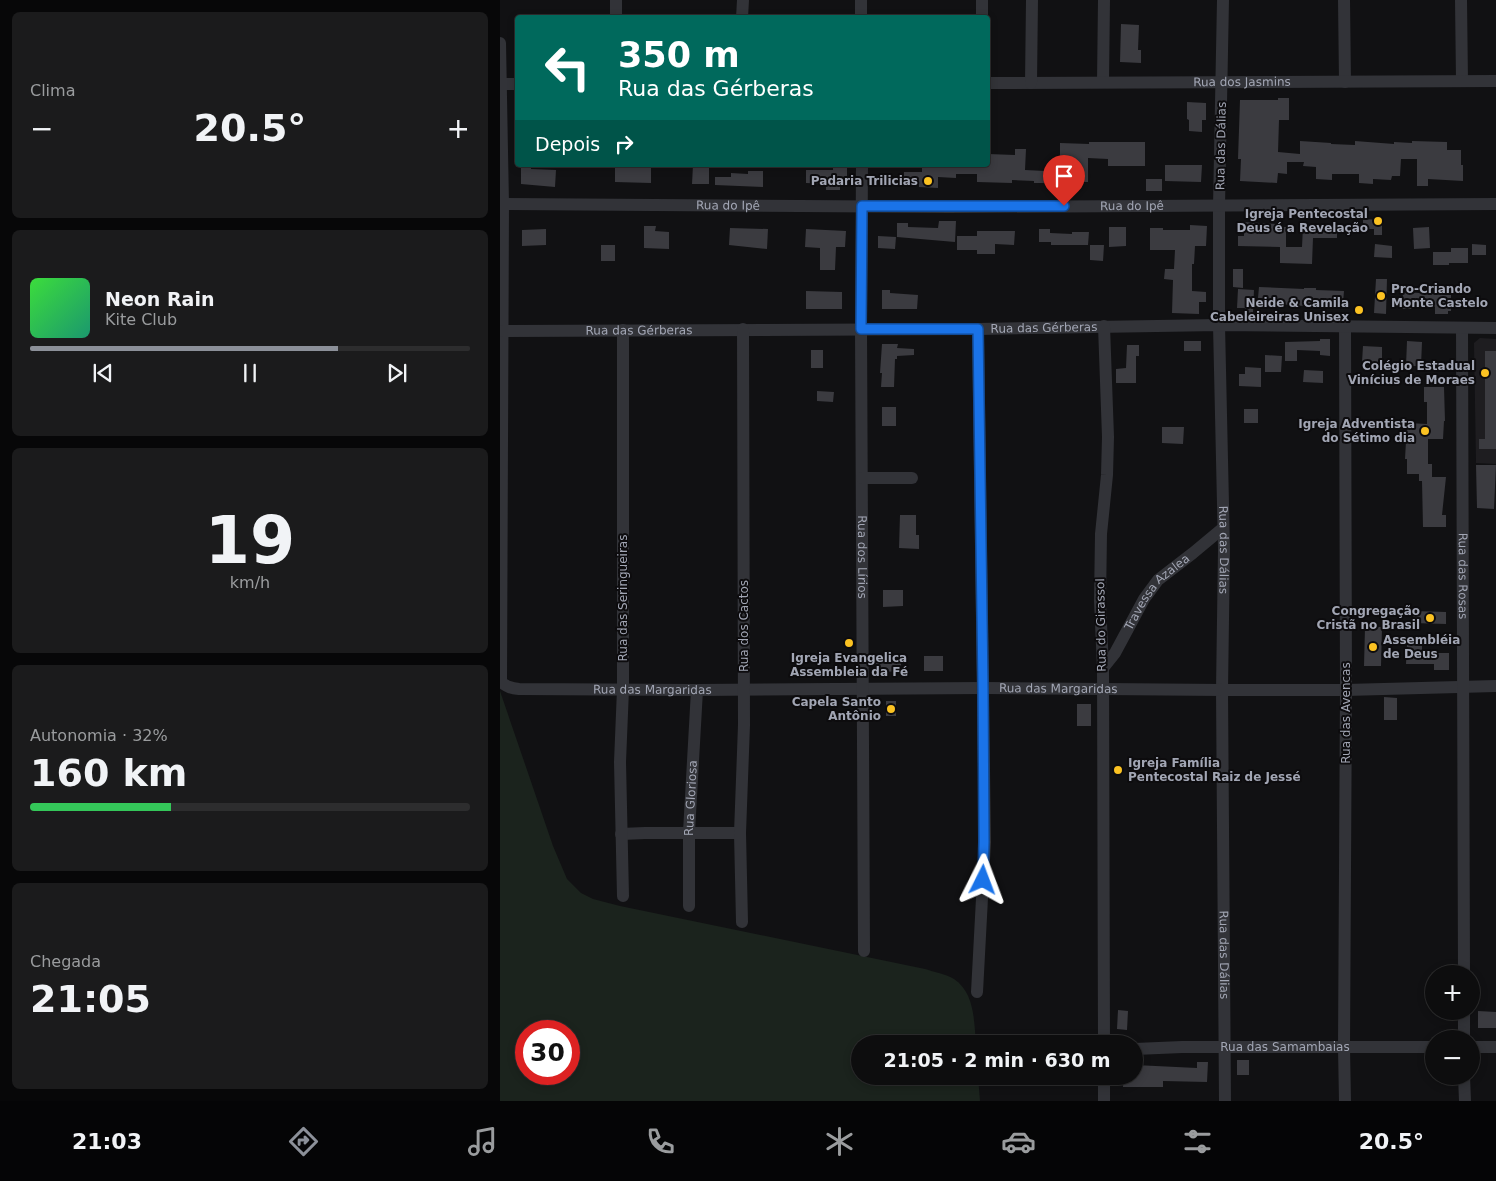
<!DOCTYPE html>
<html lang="pt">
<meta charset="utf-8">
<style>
:root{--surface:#0d0d0e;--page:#1b1b1c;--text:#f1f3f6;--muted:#9a9c9e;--line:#2d2d2e;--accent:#8c9099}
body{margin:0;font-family:"DejaVu Sans",sans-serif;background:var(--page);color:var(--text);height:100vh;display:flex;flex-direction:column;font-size:19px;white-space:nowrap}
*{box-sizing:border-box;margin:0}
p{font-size:16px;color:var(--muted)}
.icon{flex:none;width:28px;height:28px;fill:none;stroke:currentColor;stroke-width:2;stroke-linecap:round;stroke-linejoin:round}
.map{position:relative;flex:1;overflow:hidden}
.side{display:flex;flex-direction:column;gap:12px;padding:12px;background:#070708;width:500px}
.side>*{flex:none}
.guide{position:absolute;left:15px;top:15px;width:475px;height:152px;border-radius:5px;box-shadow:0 2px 8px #0003,0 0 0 1px var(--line);background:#00695c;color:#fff;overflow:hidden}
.controls{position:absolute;left:925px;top:965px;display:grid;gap:10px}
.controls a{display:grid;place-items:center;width:55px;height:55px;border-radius:50%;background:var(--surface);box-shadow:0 2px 8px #0003,0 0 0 1px var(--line);font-size:25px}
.speed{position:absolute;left:15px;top:1020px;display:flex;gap:10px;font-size:25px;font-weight:700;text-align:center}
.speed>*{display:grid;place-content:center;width:65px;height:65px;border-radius:50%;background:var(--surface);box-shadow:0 2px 8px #0003,0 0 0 1px var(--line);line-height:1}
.speed .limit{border:8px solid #d22;background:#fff;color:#111}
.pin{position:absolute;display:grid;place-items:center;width:42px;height:42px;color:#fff;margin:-51px -21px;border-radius:50% 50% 50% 0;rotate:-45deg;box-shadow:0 0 5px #0007}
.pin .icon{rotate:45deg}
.me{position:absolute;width:55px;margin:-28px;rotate:3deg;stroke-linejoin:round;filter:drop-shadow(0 0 4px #0008)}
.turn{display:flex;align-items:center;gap:18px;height:105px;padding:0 20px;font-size:22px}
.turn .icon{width:65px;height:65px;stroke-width:2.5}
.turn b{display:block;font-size:35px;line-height:42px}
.then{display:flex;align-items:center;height:48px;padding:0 20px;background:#0003;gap:10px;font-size:19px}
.big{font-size:38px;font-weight:600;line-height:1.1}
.side .card{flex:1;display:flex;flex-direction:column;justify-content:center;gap:8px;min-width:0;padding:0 18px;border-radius:8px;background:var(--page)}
.side .dial{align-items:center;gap:0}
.dial b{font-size:65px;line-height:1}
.song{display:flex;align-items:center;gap:15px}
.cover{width:60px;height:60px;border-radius:8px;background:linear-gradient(135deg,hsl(120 70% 55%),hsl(160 70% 35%))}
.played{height:5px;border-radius:2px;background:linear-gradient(90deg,var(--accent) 70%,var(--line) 70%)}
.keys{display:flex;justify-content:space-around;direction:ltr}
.heat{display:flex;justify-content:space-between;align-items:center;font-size:28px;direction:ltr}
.charge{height:8px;border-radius:4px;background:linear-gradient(90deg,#34c759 32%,var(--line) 0)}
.trip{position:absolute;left:351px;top:1035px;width:292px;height:50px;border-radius:25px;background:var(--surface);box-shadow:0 2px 8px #0003,0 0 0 1px var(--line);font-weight:600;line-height:50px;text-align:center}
.menu{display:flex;height:80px;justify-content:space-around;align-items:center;background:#050506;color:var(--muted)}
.menu .icon{width:35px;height:35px}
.menu .current{color:var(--accent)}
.menu b{font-size:22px;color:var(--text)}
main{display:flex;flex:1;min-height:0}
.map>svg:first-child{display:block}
.built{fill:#1e1d20}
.green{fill:#1b231d;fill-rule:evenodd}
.building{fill:#3b3b40}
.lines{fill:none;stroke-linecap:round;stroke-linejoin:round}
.minor{stroke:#323338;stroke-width:12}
.route-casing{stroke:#114b97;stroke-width:12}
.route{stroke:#1a73e8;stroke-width:9}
.poi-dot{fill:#fbc222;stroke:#0d0c0e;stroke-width:2}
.labels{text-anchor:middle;stroke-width:4;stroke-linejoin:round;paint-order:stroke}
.street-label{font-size:12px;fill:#a2a6b4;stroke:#0d0c0e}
.poi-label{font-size:12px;font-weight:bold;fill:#a2a6b4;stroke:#0d0c0e;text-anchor:end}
</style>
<main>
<section class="side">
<div class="card"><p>Clima</p>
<div class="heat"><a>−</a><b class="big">20.5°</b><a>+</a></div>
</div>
<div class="card">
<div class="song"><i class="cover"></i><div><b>Neon Rain</b><p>Kite Club</p></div></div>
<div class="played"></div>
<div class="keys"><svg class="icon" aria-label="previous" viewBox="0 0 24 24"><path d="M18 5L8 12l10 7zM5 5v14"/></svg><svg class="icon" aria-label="pause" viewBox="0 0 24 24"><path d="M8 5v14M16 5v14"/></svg><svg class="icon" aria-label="next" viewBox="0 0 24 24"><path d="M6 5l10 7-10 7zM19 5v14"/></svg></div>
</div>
<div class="card dial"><b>19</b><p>km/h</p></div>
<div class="card"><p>Autonomia · 32%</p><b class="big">160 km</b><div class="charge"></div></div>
<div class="card"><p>Chegada</p><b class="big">21:05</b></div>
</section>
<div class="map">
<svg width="996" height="1101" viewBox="0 0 996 1101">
<rect width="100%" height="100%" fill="#111113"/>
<path class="built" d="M980,338L996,339V464L976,463L974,343Z"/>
<path class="green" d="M0,691L53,846L67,879L81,893L93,899L120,906L425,969C434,972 446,974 454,979C475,993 474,1022 476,1044H360V1076H478L480,1101H0ZM26,1031H69V1074H26Z"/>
<path class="building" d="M621,24L639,25L638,50H641V63L620,62Z
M778,98H789V120H779L778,152L800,154V141L831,143V144L855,145V141L894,144V142L912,143V141L947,142V150H961V165H963V181L928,179V186H917V159H901L900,176H892L891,180L873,179V184L859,183V174H832V180L816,179V167L803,166L804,162H787V174L778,173L777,183L740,181L741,159H738L740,100H778Z
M687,102L706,103V120H702V132L689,131V120L687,119Z
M589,142H645V166H608V159L588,158V182H569V159H560V143L589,144Z
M515,149H526L525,170L545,171L544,183H534V181L512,180V183L477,182V174H456V178L438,177V188L419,187V185L403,184L404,172H422V165H488V154L515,155Z
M134,165H151V183L115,182V168H134Z
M193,165H209V184H192Z
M333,165L347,166V183L340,182V190H326V184L306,183V170H333Z
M665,165H702L701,182L665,181Z
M21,166L31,167V169L56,170L55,187L21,184Z
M248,171H263V187L215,185V177H231V173L248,174Z
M646,179H662V191H646Z
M863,219L882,220V235H874V229H863Z
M439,221H456L455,242L397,237V223H408V227L438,228Z
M744,222L776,224L775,227H786V247H802L803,226L822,227V224H837V238H813L812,264L780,263V247L738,246V236H744Z
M690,225L707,226L706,246H695L694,264H692V291L706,292V302H699V314L672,313L673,280L664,279L665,269H674L675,250H650V228H663V230H690Z
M144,226H156L155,231L169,232V249L144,248Z
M609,227H626V246L609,247Z
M929,227L930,248L914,249L913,228Z
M230,228L268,229L267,249L229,245Z
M46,229V245L22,246V230Z
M306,229L346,231L345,247H336L335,270H320V248L305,247Z
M539,229H550V233L572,234V232H589L588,245H551V242H539Z
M477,231H515L514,245L495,244V254H477V250H457V236H477Z
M378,236L396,237L395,249L378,248Z
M875,244L892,246V258L874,257Z
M972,244L986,245V255H972Z
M101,245H115V261H101Z
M590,245H604L603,261L590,260Z
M951,248H968V263H949V265H933V252H951Z
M733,269H743V288L733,287Z
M876,279H887L886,314L874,313Z
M759,287L804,289V288H816V290L844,291L843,303L816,302V307L779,304V299L758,298Z
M738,289L754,290L753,313H744L745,308H737Z
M382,290H390V293L418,295L417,309H382Z
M306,291L342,292V309H306Z
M903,292L951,295V311H948V314H935V307L914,306L913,309H902Z
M820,339H830V356L820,355V351L797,350V361H785V342L820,341Z
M684,341H701V351H684Z
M907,341L922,342L921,366H906Z
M382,344H398L397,348L414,349V355L397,356V359H395L394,387H381L382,373H380Z
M627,345H639V356H636V383H616V369L626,368Z
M863,346L882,347V362H862Z
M311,350H323V368H311Z
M985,351H996V449H979V439H985Z
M765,355L782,356L781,372H765Z
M745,367L761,368V387L739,386V374H745Z
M804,370L823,371V383L803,382Z
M924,387H944L945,421H944L943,439H928V464H932V477H946L942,515H946V527H923L922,481H919V474H907V459H905L907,423L927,424V402H924Z
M317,391L334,392L333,402L317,401Z
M382,407H396V426H382Z
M744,409H758V423H744Z
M662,427H684L683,444L662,443Z
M976,465H996L994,509L977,508Z
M400,515H416V535H419V549L399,548Z
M383,590H403V606L383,607Z
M914,611L946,612V624L913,623Z
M865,627H882L881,666H864Z
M907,645H922V653H949V670H934V664H906Z
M375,656H401V672L375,671Z
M424,656H443V671H424Z
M884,697L897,698V720H884Z
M386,701H396V716H386Z
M577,704H591V726H577Z
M618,1010L628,1011L627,1030L617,1029Z
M978,1011L996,1012V1028H978Z
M737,1060H749V1075H737Z
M697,1062H708L707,1082L663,1081V1087H623V1076H635V1065L697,1068Z"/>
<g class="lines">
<g class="minor">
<path d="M361,0V18"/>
<path id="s1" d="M723,0L719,206V325L724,549L722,690L725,1101"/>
<path d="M844,0L845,82"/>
<path d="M961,0L962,81"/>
<path d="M116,18V0"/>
<path d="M242,18L243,0"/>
<path d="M482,18V0"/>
<path id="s2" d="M0,43L3,204L1,682C7,687 11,688 19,689L197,690L483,688L722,690H846L996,686"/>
<path d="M603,82L604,0"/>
<path id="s3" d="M488,83L996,81"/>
<path d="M531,83L532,0"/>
<path d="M0,84H18"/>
<path id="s4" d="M362,165L361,329L364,951"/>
<path id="s5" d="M0,204L449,207L996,204"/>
<path d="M845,326L846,690L844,1048L845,1101"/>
<path id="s6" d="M962,328L964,974"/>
<path id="s7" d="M3,331L478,329L719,325L996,328"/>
<path d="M362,478H412"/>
<path id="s8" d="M603,668L615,653L644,599L658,580L693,553L723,528"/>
<path d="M121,834L145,833H240"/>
<path d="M123,896L120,762L123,689V330"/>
<path id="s9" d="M189,906V832L197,690"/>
<path d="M242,922L240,833L244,725L243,329"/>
<path d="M477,992L485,842L478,329"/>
<path d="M964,1011V1039"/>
<path d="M604,1044L603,668L600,601L601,534L607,475L608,437L604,326"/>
<path d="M971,1047H996"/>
<path id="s10" d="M635,1049L682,1047H934"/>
<path d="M604,1076V1101"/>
<path d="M964,1076L965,1101"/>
</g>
</g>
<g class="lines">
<defs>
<path id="route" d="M483,880L484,842L483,688L478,329H361L362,206H564"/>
</defs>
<use href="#route" class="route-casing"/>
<use href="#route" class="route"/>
</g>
<g class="poi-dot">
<circle cx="428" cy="181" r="5"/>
<circle cx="878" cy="221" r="5"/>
<circle cx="881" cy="296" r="5"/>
<circle cx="859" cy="310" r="5"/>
<circle cx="985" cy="373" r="5"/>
<circle cx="925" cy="431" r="5"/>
<circle cx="930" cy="618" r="5"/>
<circle cx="349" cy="643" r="5"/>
<circle cx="873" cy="647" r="5"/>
<circle cx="391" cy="709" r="5"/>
<circle cx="618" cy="770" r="5"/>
</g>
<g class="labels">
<g class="street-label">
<text dy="4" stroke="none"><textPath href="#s3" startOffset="254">Rua dos Jasmins</textPath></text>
<text transform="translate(721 146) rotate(-89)" y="4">Rua das Dálias</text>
<text dy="4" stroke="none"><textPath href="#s5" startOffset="228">Rua do Ipê</textPath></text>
<text dy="4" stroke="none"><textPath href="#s5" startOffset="632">Rua do Ipê</textPath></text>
<text dy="4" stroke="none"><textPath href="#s7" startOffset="541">Rua das Gérberas</textPath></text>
<text dy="4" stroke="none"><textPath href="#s7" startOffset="136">Rua das Gérberas</textPath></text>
<text dy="4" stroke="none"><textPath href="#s1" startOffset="550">Rua das Dálias</textPath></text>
<text dy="4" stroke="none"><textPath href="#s4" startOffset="392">Rua dos Lírios</textPath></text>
<text dy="4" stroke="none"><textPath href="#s6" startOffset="248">Rua das Rosas</textPath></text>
<text dy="4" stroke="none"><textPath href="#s8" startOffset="94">Travessa Azalea</textPath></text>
<text transform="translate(123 598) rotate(-90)" y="4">Rua das Seringueiras</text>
<text transform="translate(601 625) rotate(-91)" y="4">Rua do Girassol</text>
<text transform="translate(244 626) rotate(-90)" y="4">Rua dos Cactos</text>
<text dy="4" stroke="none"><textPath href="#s2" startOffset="1198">Rua das Margaridas</textPath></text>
<text dy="4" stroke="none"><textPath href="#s2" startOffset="792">Rua das Margaridas</textPath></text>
<text transform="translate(846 713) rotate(-90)" y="4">Rua das Avencas</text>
<text dy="4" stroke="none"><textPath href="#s9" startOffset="108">Rua Gloriosa</textPath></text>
<text dy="4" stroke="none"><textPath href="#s1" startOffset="955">Rua das Dálias</textPath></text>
<text dy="4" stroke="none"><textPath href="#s10" startOffset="150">Rua das Samambaias</textPath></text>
</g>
<g class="poi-label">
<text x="418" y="185">Padaria Trilicias</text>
<text x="868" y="218">Igreja Pentecostal<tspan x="868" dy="14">Deus é a Revelação</tspan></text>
<text x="891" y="293" text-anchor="start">Pro-Criando<tspan x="891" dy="14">Monte Castelo</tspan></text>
<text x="849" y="307">Neide &amp; Camila<tspan x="849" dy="14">Cabeleireiras Unisex</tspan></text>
<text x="975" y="370">Colégio Estadual<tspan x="975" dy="14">Vinícius de Moraes</tspan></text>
<text x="915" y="428">Igreja Adventista<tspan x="915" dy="14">do Sétimo dia</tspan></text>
<text x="920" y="615">Congregação<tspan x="920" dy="14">Cristã no Brasil</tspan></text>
<text x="883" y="644" text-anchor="start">Assembléia<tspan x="883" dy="14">de Deus</tspan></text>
<text x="349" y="662" text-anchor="middle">Igreja Evangelica<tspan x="349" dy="14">Assembleia da Fé</tspan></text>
<text x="381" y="706">Capela Santo<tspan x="381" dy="14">Antônio</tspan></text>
<text x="628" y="767" text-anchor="start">Igreja Família<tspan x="628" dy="14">Pentecostal Raiz de Jessé</tspan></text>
</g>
</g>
</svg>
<div class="controls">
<a>+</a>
<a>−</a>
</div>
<div class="speed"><div class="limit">30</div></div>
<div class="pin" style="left:564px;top:206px;background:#d93025"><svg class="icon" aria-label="arrive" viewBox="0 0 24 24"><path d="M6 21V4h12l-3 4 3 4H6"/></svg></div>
<svg class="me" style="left:483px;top:880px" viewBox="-20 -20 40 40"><path d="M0-17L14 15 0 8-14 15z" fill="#1a73e8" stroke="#fff" stroke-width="4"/></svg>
<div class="trip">21:05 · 2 min · 630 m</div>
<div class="guide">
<div class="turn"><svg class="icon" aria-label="left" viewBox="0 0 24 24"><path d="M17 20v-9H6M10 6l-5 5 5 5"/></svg><div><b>350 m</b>Rua das Gérberas</div></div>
<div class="then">Depois<svg class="icon" aria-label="right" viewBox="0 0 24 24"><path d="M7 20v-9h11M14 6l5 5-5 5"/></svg></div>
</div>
</div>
</main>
<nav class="menu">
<b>21:03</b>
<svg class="icon current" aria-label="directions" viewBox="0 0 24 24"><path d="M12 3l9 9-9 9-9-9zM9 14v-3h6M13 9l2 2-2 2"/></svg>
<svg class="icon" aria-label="music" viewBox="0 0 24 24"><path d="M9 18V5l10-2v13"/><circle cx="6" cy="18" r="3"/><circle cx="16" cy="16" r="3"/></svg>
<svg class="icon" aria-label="phone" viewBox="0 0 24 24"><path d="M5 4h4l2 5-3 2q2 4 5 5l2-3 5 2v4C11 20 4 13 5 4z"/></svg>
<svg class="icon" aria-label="climate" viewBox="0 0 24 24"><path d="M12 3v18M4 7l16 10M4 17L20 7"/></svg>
<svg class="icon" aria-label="car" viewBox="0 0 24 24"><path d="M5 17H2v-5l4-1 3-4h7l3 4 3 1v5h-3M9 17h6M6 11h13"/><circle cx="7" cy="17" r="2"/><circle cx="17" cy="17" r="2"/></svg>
<svg class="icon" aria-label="filters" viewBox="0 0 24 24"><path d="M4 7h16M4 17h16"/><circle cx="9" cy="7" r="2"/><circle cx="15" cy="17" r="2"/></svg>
<b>20.5°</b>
</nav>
